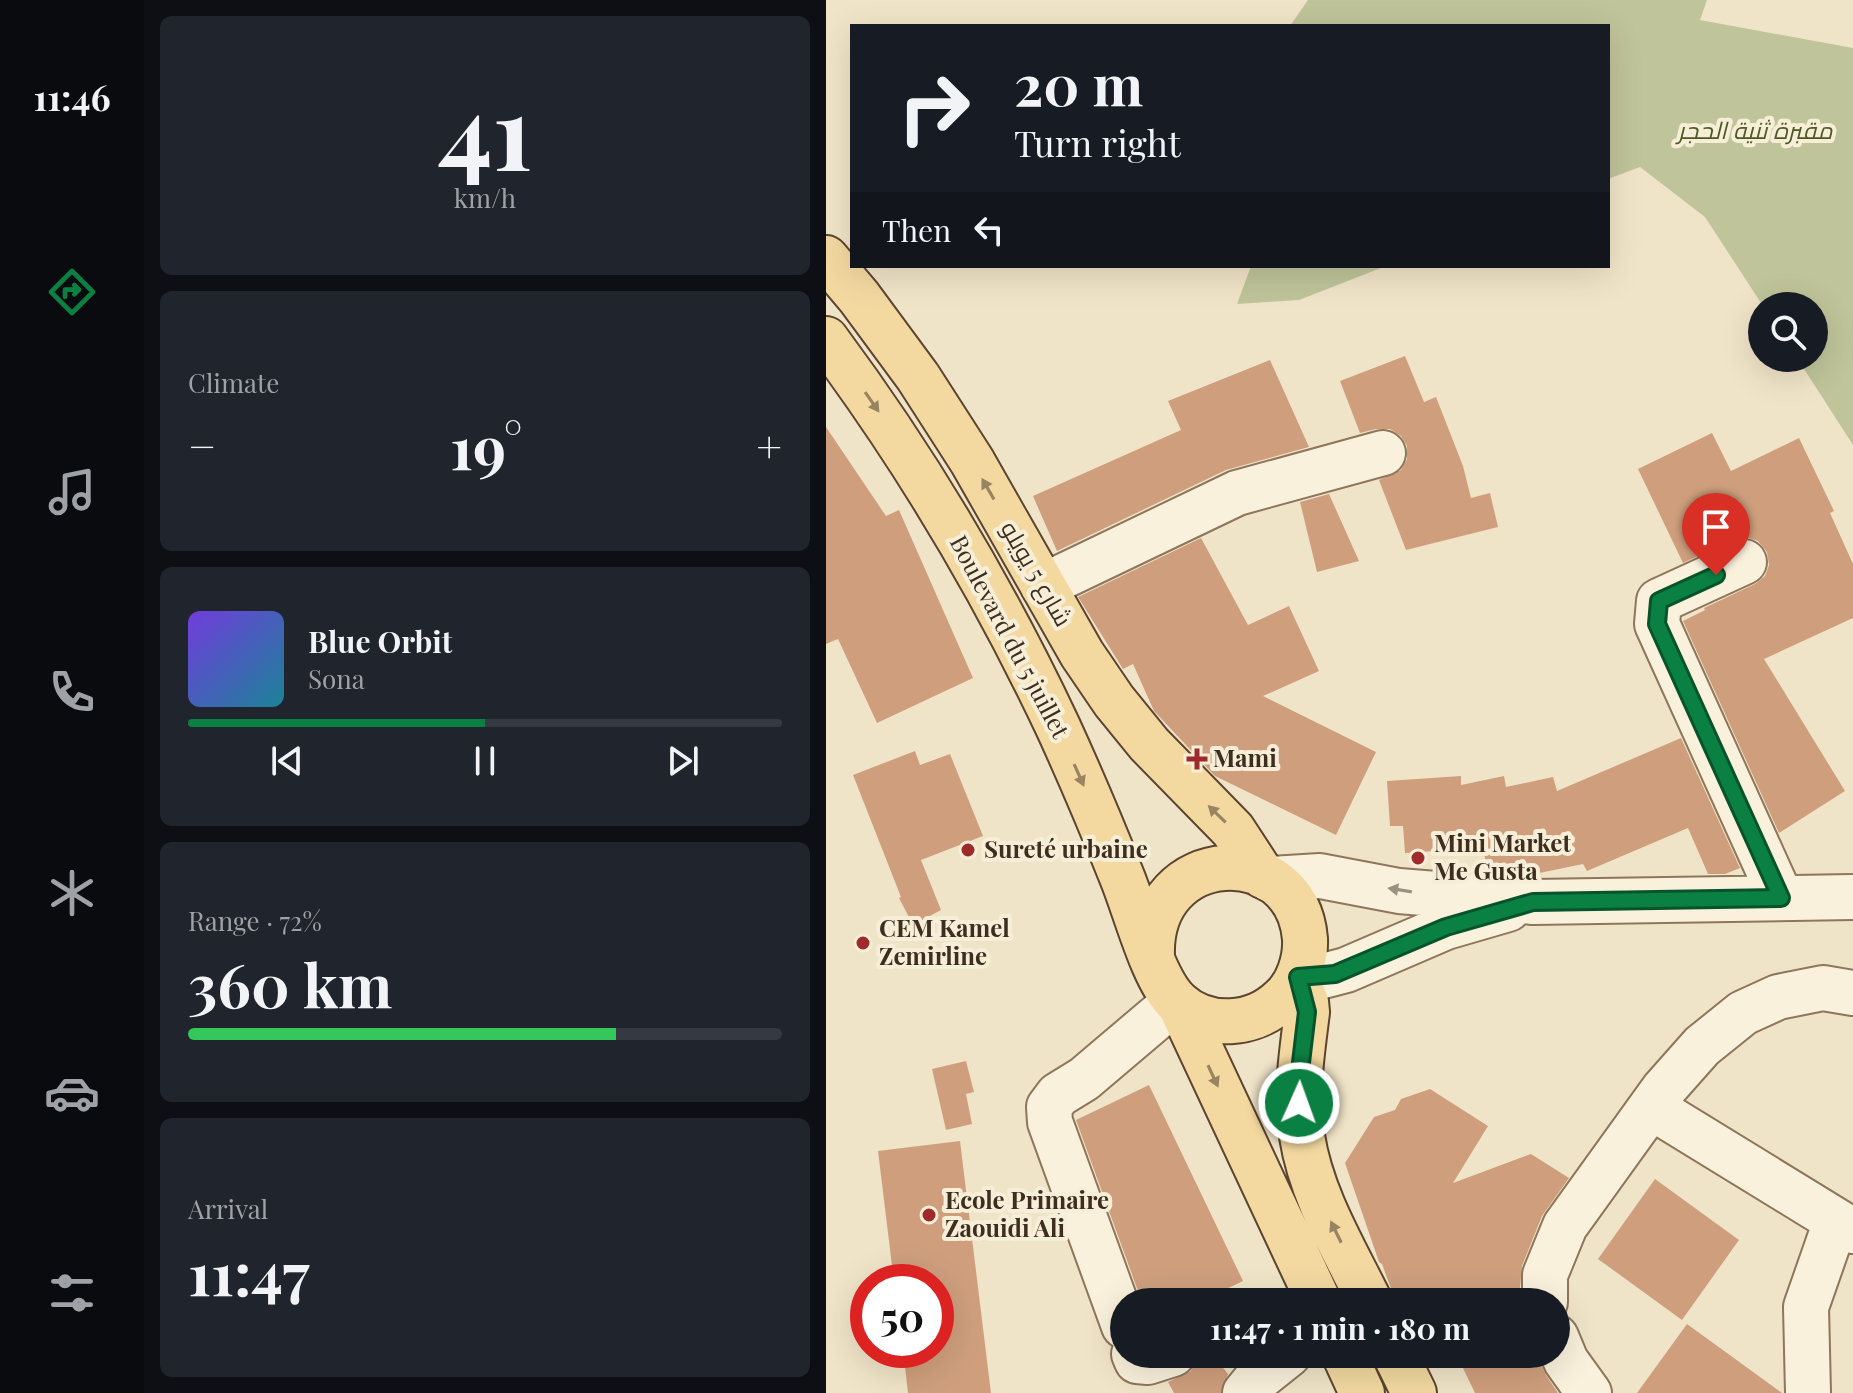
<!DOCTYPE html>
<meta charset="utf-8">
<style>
:root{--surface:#171b24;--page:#20242c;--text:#f1f3f6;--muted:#9ea1a6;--line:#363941;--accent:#0b8043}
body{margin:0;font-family:"Playfair Display",Cairo,serif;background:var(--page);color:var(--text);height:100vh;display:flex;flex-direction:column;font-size:30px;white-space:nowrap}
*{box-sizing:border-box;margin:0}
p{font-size:26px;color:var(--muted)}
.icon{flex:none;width:44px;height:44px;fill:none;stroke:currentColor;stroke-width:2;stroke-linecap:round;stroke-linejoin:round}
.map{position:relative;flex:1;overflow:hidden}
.panel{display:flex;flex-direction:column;gap:16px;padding:16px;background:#0d0f14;width:682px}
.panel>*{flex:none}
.top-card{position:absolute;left:24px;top:24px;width:760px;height:244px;border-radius:0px;box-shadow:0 8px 32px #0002;background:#171b24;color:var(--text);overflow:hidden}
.controls{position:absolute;left:922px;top:292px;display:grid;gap:16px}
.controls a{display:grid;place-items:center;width:80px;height:80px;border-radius:50%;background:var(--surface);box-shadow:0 8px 32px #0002;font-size:40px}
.speed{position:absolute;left:24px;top:1264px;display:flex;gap:16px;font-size:40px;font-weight:700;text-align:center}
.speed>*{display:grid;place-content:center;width:104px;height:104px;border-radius:50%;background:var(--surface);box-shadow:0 8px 32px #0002;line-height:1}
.speed .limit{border:12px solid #d22;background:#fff;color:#111}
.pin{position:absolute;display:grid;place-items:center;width:68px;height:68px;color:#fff;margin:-82px -34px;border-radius:50% 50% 50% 0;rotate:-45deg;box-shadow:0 0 8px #0007}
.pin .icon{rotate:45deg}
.me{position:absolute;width:88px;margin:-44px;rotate:2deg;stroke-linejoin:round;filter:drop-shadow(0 0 6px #0008)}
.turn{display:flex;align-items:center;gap:28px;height:168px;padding:0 32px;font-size:36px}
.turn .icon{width:104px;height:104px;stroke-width:2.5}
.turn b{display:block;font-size:56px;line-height:68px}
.then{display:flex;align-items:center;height:76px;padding:0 32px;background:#0003;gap:16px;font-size:30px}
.big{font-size:60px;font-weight:700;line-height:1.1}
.panel .widget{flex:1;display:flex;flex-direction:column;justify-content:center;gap:12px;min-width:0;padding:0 28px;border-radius:12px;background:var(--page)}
.panel .dial{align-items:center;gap:0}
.dial b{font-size:104px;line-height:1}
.song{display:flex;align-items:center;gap:24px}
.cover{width:96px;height:96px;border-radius:12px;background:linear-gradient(135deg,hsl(260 70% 55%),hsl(190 70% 35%))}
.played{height:8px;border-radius:4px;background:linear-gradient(90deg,var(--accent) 50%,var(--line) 50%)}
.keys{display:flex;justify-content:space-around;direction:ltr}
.heat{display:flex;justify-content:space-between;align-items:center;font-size:44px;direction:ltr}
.charge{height:12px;border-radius:6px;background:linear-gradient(90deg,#34c759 72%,var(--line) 0)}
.trip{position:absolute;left:284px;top:1288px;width:460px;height:80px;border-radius:40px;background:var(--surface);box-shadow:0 8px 32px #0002;font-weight:700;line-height:80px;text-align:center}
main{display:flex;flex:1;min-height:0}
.dock{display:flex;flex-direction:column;width:144px;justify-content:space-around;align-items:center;background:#090b0e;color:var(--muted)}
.dock .icon{width:56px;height:56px}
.dock .on{color:var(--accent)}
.dock b{font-size:36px;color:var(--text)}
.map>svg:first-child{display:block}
.cemetery{fill:#bfc49a}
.building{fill:#cf9f7d}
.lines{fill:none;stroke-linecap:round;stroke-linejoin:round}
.minor-casing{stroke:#8d765c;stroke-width:48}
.major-casing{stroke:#5b4430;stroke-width:48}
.minor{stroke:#faf1dc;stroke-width:44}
.major{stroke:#f3d9a0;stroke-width:44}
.oneway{fill:#988460}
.oneway2{fill:#9c907e}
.route-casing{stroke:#07532c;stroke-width:20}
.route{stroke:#0b8043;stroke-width:14}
.poi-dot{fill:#9e2a2b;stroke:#f7eed8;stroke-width:3}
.labels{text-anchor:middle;stroke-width:8;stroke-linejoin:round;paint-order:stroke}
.park-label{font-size:24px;font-style:italic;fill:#4d5a26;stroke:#f7eed8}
.street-label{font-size:24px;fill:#3d2e20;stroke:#f7eed8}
.poi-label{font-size:24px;font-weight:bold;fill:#3d2e20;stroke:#f7eed8;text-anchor:start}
</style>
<main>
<nav class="dock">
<b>11:46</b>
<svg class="icon on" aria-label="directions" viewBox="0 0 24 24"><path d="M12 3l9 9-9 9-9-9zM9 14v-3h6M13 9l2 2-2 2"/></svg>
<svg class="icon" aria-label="music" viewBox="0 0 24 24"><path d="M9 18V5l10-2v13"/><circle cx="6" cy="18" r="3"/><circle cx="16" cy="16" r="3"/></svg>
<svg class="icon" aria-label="phone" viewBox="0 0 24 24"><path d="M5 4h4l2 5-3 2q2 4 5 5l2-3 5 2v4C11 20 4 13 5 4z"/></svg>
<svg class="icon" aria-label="climate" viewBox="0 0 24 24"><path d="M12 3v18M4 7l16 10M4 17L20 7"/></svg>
<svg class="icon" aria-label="car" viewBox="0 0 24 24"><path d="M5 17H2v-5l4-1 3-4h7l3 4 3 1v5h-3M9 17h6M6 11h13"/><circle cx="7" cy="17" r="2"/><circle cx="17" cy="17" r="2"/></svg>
<svg class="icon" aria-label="filters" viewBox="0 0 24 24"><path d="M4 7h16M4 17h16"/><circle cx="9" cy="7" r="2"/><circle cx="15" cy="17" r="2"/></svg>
</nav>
<section class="panel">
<div class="widget dial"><b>41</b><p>km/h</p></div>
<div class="widget"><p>Climate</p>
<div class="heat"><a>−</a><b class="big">19°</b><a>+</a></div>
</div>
<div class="widget">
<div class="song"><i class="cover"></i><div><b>Blue Orbit</b><p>Sona</p></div></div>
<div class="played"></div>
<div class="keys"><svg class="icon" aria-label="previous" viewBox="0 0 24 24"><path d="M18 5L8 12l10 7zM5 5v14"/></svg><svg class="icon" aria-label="pause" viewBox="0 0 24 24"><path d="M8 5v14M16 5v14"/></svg><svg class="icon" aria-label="next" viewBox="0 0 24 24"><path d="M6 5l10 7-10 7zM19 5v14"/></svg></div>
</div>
<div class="widget"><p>Range · 72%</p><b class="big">360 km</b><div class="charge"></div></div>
<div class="widget"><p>Arrival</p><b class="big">11:47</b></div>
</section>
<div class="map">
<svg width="1027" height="1393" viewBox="0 0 1027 1393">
<rect width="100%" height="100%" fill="#f0e4c8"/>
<path class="cemetery" d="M482,0H881L874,20L1027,48V445L971,358H988V306H937L879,217L814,167L782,179V26H464Z
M425,266H560L473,300L411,304Z"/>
<path class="building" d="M579,356L598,402L610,397L637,466L645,498L664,493L672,527L580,550L553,480L575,470L581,459V446L575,436L564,429H550L534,433L514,381Z
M444,360L483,447L400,470L231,551L207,496L355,430L342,401Z
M0,427L60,516L73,510L147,678L51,723L12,639L0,644Z
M886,433L905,471L973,438L1008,511L1004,513L1027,564V618L938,659L1019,791L953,833L857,621L879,610L878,608L929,584L939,576L943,565L941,552L932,541L920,537L908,539L857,563L812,469Z
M503,494L533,561L491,572L474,502Z
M375,538L422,625L463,606L493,671L437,696L550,752L510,835L389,776L328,711L307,664L297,669L252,597Z
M855,738L914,868L899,874H882L862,828L761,871L757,864L699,876L662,873L657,848L579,853L577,826H564L561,781L635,776V785L678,776L680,787L727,777L731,791Z
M89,751L94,765L124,754L157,836L95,860L115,910L87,925L73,898L75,897L27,775Z
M140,1061L148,1092L140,1094L146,1124L120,1130L106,1069Z
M323,1085L417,1281L373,1302H316L250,1120Z
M604,1089L662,1126L627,1183L705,1154L743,1178L716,1216L696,1266L694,1288L685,1302H570L556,1264L553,1262L519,1163L548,1117L569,1110L575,1099Z
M134,1141L165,1393H82L77,1350H110V1282H68L52,1151Z
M829,1179L913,1240L856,1320L772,1259Z
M861,1324L956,1393H811Z
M371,1354H386L402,1374L395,1393H348L342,1382L365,1371Z
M649,1354H710L720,1375L732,1393H649L634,1362Z"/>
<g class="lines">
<defs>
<path id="minor" d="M918,562L833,601L831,624L955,898
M217,586L411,493L557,453
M443,879L494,876L573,891L707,902L1027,897
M472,977L497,976L520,970L620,927L682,909
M825,1107L1027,1231
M719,1302V1275L739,1226L837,1090L876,1046L917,1013L952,997L997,988L1027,993
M298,1326L224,1122L223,1107L232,1095L258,1079L350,1001
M730,1337L740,1361L763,1393
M308,1354L311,1361L322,1362L347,1354
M419,1393L428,1382L463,1354
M982,1393L980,1307L1010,1221"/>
<path id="major" d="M0,258L33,297L92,377L146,461L256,654L288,701L323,744L407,830L437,876
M0,339C90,460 168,591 232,727C255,777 276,827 296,877C310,911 327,980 352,1003C382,1030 428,1026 456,999C472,985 480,960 479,939C471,839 322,844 326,956
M471,980L480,1002L481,1012C476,1053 469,1094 476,1136C485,1195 518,1249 544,1302
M354,1005L493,1302
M518,1354L536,1393
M569,1354L588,1393"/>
</defs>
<use href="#minor" class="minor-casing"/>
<use href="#major" class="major-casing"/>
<use href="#minor" class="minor"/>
<use href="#major" class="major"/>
</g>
<defs><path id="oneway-solid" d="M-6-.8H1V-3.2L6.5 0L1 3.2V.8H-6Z" transform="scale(2)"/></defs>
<g class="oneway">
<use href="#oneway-solid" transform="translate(46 402) rotate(55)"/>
<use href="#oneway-solid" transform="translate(162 489) rotate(-120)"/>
<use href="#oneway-solid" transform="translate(253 775) rotate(66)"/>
<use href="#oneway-solid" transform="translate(391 814) rotate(-136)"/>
<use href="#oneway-solid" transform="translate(387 1076) rotate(65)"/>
<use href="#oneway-solid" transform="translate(510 1232) rotate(-116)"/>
</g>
<use class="oneway2" href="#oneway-solid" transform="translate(574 890) rotate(-171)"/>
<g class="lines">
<defs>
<path id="route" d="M473,1103L474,1071L481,1012L472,977L509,974L620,927L707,902L955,898L831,624L833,601L890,575"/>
</defs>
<use href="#route" class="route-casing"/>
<use href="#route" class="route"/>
</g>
<g class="poi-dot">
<path d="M367 747h8v8h8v8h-8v8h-8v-8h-8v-8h8z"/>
<circle cx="142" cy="850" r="8"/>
<circle cx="592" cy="858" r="8"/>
<circle cx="37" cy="943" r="8"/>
<circle cx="103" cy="1215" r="8"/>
</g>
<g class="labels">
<g class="park-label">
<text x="929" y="139">مقبرة ثنية الحجر</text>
</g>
<g class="street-label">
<text transform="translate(210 574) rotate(60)" y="8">شارع 5 يويلو</text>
<text transform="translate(183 637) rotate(62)" y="8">Boulevard du 5 juillet</text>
</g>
<g class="poi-label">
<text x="387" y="767">Mami</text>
<text x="608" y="852">Mini Market<tspan x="608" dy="28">Me Gusta</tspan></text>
<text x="158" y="858">Sureté urbaine</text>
<text x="53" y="937">CEM Kamel<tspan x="53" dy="28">Zemirline</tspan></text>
<text x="119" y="1209">Ecole Primaire<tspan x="119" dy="28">Zaouidi Ali</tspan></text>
</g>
</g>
</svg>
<div class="controls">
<a><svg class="icon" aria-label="search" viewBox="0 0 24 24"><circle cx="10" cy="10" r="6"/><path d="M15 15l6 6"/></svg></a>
</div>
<div class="speed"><div class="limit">50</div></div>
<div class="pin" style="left:890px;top:575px;background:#d93025"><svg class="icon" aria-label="arrive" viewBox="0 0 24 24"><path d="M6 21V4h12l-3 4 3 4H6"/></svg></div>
<svg class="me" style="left:473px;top:1103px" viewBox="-20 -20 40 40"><circle r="17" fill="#0b8043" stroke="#fff" stroke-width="3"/><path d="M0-11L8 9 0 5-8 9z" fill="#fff"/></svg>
<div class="trip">11:47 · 1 min · 180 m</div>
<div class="top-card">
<div class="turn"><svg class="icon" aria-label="right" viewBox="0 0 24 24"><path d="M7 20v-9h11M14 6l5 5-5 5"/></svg><div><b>20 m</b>Turn right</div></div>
<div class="then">Then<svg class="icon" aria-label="left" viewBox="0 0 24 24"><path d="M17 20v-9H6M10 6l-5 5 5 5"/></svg></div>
</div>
</div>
</main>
